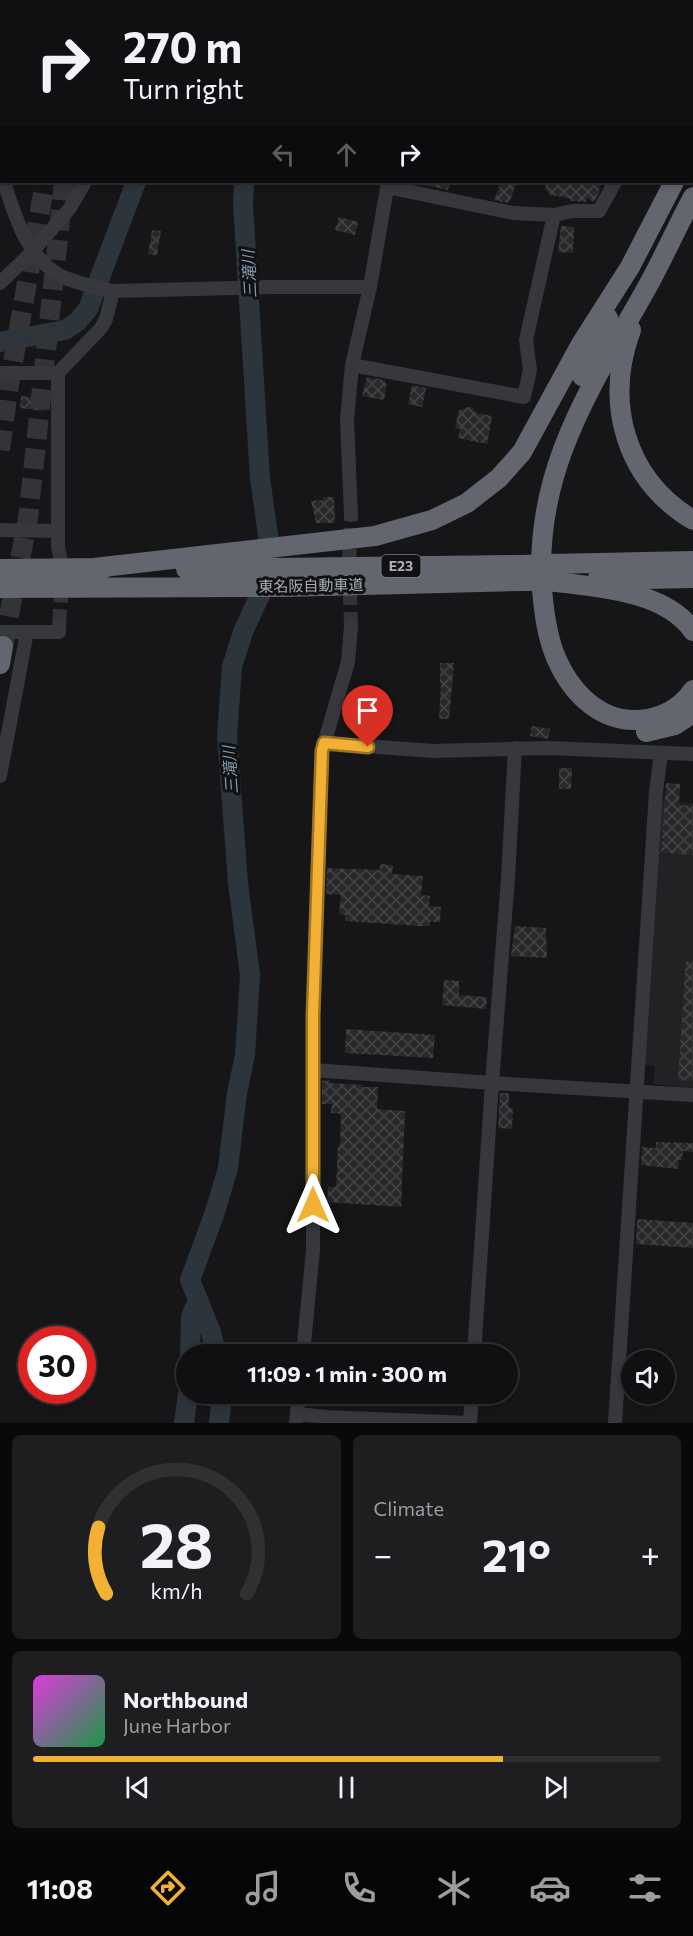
<!DOCTYPE html>
<meta charset="utf-8">
<style>
:root{--surface:#101012;--page:#1e1e20;--text:#f1f3f6;--muted:#9c9d9f;--line:#303032;--accent:#f2b134}
body{margin:0;font-family:Commissioner,"Noto Sans JP",sans-serif;background:var(--page);color:var(--text);height:100vh;display:flex;flex-direction:column;font-size:22px;white-space:nowrap}
*{box-sizing:border-box;margin:0}
p{font-size:20px;color:var(--muted)}
.icon{flex:none;width:33px;height:33px;fill:none;stroke:currentColor;stroke-width:2;stroke-linecap:round;stroke-linejoin:round}
.map{position:relative;height:1423px;overflow:hidden}
.panel{display:flex;flex-direction:column;gap:12px;padding:12px;background:#09090a;flex:1}
.panel>*{flex:none}
.top-card{position:absolute;left:0px;top:0px;width:693px;height:183px;box-shadow:0 3px 9px #0003,0 0 0 2px var(--line);background:#101012;color:var(--text);overflow:hidden}
.buttons{position:absolute;left:621px;top:1350px;display:grid;gap:12px}
.buttons a{display:grid;place-items:center;width:54px;height:54px;border-radius:50%;background:var(--surface);box-shadow:0 3px 9px #0003,0 0 0 2px var(--line);font-size:30px}
.speed{position:absolute;left:18px;top:1326px;display:flex;gap:12px;font-size:30px;font-weight:700;text-align:center}
.speed>*{display:grid;place-content:center;width:78px;height:78px;border-radius:50%;background:var(--surface);box-shadow:0 3px 9px #0003,0 0 0 2px var(--line);line-height:1}
.speed .limit{border:9px solid #d22;background:#fff;color:#111}
.pin{position:absolute;display:grid;place-items:center;width:51px;height:51px;color:#fff;margin:-62px -26px;border-radius:50% 50% 50% 0;rotate:-45deg;box-shadow:0 0 6px #0007}
.pin .icon{rotate:45deg}
.me{position:absolute;width:66px;margin:-33px;rotate:0deg;stroke-linejoin:round;filter:drop-shadow(0 0 4px #0008)}
.turn{display:flex;align-items:center;gap:21px;height:126px;padding:0 24px;font-size:27px}
.turn .icon{width:78px;height:78px;stroke-width:2.5}
.turn b{display:block;font-size:42px;line-height:51px}
.lanes{display:flex;align-items:center;height:57px;padding:0 24px;background:#0003;justify-content:center;gap:30px;direction:ltr}
.lanes .off{opacity:.35}
.big{font-size:45px;font-weight:700;line-height:1.1}
.panel .tile{flex:1;display:flex;flex-direction:column;justify-content:center;gap:9px;min-width:0;padding:0 21px;border-radius:9px;background:var(--page)}
.panel .dial{align-items:center;gap:0}
.dial svg{height:156px;overflow:visible;fill:none;stroke:var(--line);stroke-width:7;stroke-linecap:round;text-anchor:middle}
.dial text{fill:var(--text);stroke:none}
.song{display:flex;align-items:center;gap:18px}
.cover{width:72px;height:72px;border-radius:9px;background:linear-gradient(135deg,hsl(300 70% 55%),hsl(140 70% 35%))}
.played{height:6px;border-radius:3px;background:linear-gradient(90deg,var(--accent) 75%,var(--line) 75%)}
.keys{display:flex;justify-content:space-around;direction:ltr}
.heat{display:flex;justify-content:space-between;align-items:center;font-size:33px;direction:ltr}
.panel .tiles{flex:1;display:grid;gap:12px;grid-template-columns:1fr 1fr}
.tile:last-child{grid-column:span 2}
.trip{position:absolute;left:176px;top:1344px;width:342px;height:60px;border-radius:30px;background:var(--surface);box-shadow:0 3px 9px #0003,0 0 0 2px var(--line);font-weight:700;line-height:60px;text-align:center}
.tab-bar{display:flex;height:96px;justify-content:space-around;align-items:center;background:#060607;color:var(--muted)}
.tab-bar .icon{width:42px;height:42px}
.tab-bar .active{color:var(--accent)}
.tab-bar b{font-size:27px;color:var(--text)}
.map>svg:first-child{display:block}
.built{fill:#222225}
.lines{fill:none;stroke-linecap:round;stroke-linejoin:round}
.river{stroke:#2c353c;stroke-width:20}
.building{fill:url(#building-cross-hatch)}
.minor-tunnel{stroke:#333438;stroke-width:14;stroke-dasharray:14 7;stroke-linecap:butt}
.highway-tunnel{stroke:#333438;stroke-width:20;stroke-dasharray:20 10;stroke-linecap:butt}
.minor{stroke:#37383d;stroke-width:14}
.highway{stroke:#63666e;stroke-width:20}
.highway-bridge{stroke:#63666e;stroke-width:20}
.route-casing{stroke:#9d7322;stroke-width:15}
.route{stroke:#f2b134;stroke-width:10}
.labels{text-anchor:middle;stroke-width:6;stroke-linejoin:round;paint-order:stroke}
.shield{fill:#111113;stroke:#7b7e86;stroke-width:1.5}
.shield-label{font-size:14px;font-weight:bold;fill:#a8adb8}
.street-label{font-size:15px;fill:#a8adb8;stroke:#111113}
.water-label{font-size:16px;font-style:italic;fill:#7f9bb3;stroke:#111113}
</style>
<div class="map">
<svg width="693" height="1423" viewBox="0 0 693 1423">
<defs>
<pattern id="building-cross-hatch" width="8" height="8" patternUnits="userSpaceOnUse" patternTransform="scale(1.5)"><rect width="8" height="8" fill="#29292c"/><path d="M0 0l8 8M0 8l8-8" fill="none" stroke="#454548"/></pattern>
</defs>
<rect width="100%" height="100%" fill="#161618"/>
<path class="built" d="M661,801L693,803V1088L653,1084L655,1066L642,1065Z"/>
<g class="lines">
<path class="river" d="M201,2V0
M263,2V0
M0,342L65,330L77,322L88,309L136,182
M190,1354L191,1317L198,1300
M216,1354L211,1332L190,1280L215,1212L228,1168L237,1093L245,1055L250,975L238,883L227,736L232,667L243,632L266,582L269,542L260,478L243,204L244,182
M184,1423L188,1394
M219,1423L221,1407V1394"/>
</g>
<path class="building" d="M412,182H450L448,190Z
M501,182H517L509,203L494,200Z
M547,182H601L599,192L594,202L587,198L586,202L571,201V199L553,195L551,196L545,189Z
M339,217L358,222L355,235L335,230Z
M561,226L574,227L573,253L558,252Z
M152,230L161,231L157,256L148,254Z
M367,377L385,380V383H387L384,400L362,396Z
M412,385L426,388L422,407L408,404Z
M21,396L45,398L44,411L20,408Z
M469,407L473,408L476,413L492,416L487,444L458,438L460,429L455,428L459,410Z
M323,497H334L335,523H316L311,501L323,500Z
M440,663H454L449,719H439L441,682H440Z
M532,726L550,729L548,739L530,736Z
M559,768H572L571,789H559Z
M666,783L680,784L679,805L693,806V855L661,852Z
M380,864L393,865L392,874L423,876L421,895L430,896L429,906L441,907L440,922H430V926H419L345,921V915L339,914L341,895L326,894L327,868L380,870Z
M515,926L546,928L547,958L511,956Z
M686,960L693,961V1081L678,1080Z
M444,980L459,981V995L487,997L486,1009L442,1005Z
M346,1029L435,1035L433,1058L345,1053Z
M330,1080V1083L362,1085V1087H378L377,1109L405,1111L401,1207L327,1202L328,1186L336,1187L338,1145L340,1146L341,1114L331,1113L332,1104H322V1081Z
M500,1093H509V1108L513,1109L512,1129L498,1128Z
M656,1142L693,1143V1152L683,1151L682,1160H679L678,1169L641,1165L642,1147L656,1148Z
M637,1219L693,1223V1248L636,1244Z"/>
<g class="lines">
<path class="minor-tunnel" d="M58,547L63,570L59,626
M351,626L349,566L351,515"/>
<path class="highway-tunnel" d="M0,450L9,384L45,182
M3,646L28,519L64,182"/>
<path class="minor" d="M564,0L568,2
M0,1L2,3
M65,2V0
M167,2V0
M453,2L454,0
M551,2V0
M692,31H693
M0,81L2,75
M692,103L693,102
M0,165L2,164
M4,182C15,216 26,255 59,275C70,281 100,289 113,291L271,287H370
M387,187L513,213L554,215
M0,283L33,251L70,208L85,182
M352,365L524,397L530,370L526,340L554,215L572,211H599L615,182
M0,373H58
M351,515L347,420L352,365L370,287L388,182
M0,530L58,531
M58,547V373L101,328L106,319L113,291
M0,632H59V626
M324,743L433,751L548,748L693,754
M0,776L27,632
M313,1070L492,1083L693,1095
M303,1354L313,1250V1016L322,751L348,662L351,626
M474,1354L492,1083L508,878L515,748
M297,1414L327,1417L470,1423
M296,1423L299,1394
M470,1423L472,1394
M615,1423L656,792L661,753"/>
<path class="highway" d="M78,2V0
M98,2V0
M692,152L693,150
M693,197C678,225 665,254 650,282C594,383 533,468 542,589C544,613 547,638 557,660C569,687 591,713 622,719C649,723 677,714 693,690
M631,330C604,403 625,479 693,520
M582,376L608,318
M550,564L693,561
M94,568L375,536L432,520L467,503L499,478L522,452L581,344L630,267L674,182
M0,569L105,568
M186,569L520,565
M597,580L693,578
M549,581C595,587 665,590 693,631
M0,588L285,587L521,581
M0,664L3,646
M646,732L675,725L693,713"/>
<path class="highway-bridge" d="M520,565L550,564
M521,581H549"/>
</g>
<g class="lines">
<defs>
<path id="route" d="M313,1205V1016L322,751L324,743L368,747"/>
</defs>
<use href="#route" class="route-casing"/>
<use href="#route" class="route"/>
</g>
<g class="labels">
<rect class="shield" x="381.5" y="555" width="39" height="22" rx="4.5"/>
<g class="shield-label">
<text x="401" y="571">E23</text>
</g>
<g class="street-label">
<text transform="translate(311 586) rotate(-1)" y="5">東名阪自動車道</text>
</g>
<g class="water-label">
<text transform="translate(249 274) rotate(-93)" y="6">三滝川</text>
<text transform="translate(230 770) rotate(-94)" y="6">三滝川</text>
</g>
</g>
</svg>
<div class="buttons">
<a><svg class="icon" aria-label="sound" viewBox="0 0 24 24"><path d="M4 9h4l5-4v14l-5-4H4zM17 9q2 3 0 6"/></svg></a>
</div>
<div class="speed"><div class="limit">30</div></div>
<div class="pin" style="left:368px;top:747px;background:#d93025"><svg class="icon" aria-label="arrive" viewBox="0 0 24 24"><path d="M6 21V4h12l-3 4 3 4H6"/></svg></div>
<svg class="me" style="left:313px;top:1205px" viewBox="-20 -20 40 40"><path d="M0-17L14 15 0 8-14 15z" fill="#f2b134" stroke="#fff" stroke-width="4"/></svg>
<div class="trip">11:09 · 1 min · 300 m</div>
<div class="top-card">
<div class="turn"><svg class="icon" aria-label="right" viewBox="0 0 24 24"><path d="M7 20v-9h11M14 6l5 5-5 5"/></svg><div><b>270 m</b>Turn right</div></div>
<div class="lanes"><svg class="icon off" aria-label="left" viewBox="0 0 24 24"><path d="M17 20v-9H6M10 6l-5 5 5 5"/></svg><svg class="icon off" aria-label="ahead" viewBox="0 0 24 24"><path d="M12 20V5M6 11l6-6 6 6"/></svg><svg class="icon" aria-label="right" viewBox="0 0 24 24"><path d="M7 20v-9h11M14 6l5 5-5 5"/></svg></div>
</div>
</div>
<section class="panel">
<div class="tiles">
<div class="tile dial"><svg viewBox="0 0 100 80">
<path d="M14 69A42 42 0 1 1 86 69"/>
<path d="M14 69A42 42 0 0 1 10 35" stroke="#f2b134"/>
<text x="50" y="56" font-size="32" font-weight="700">28</text>
<text x="50" y="72" font-size="11">km/h</text>
</svg></div>
<div class="tile"><p>Climate</p>
<div class="heat"><a>−</a><b class="big">21°</b><a>+</a></div>
</div>
<div class="tile">
<div class="song"><i class="cover"></i><div><b>Northbound</b><p>June Harbor</p></div></div>
<div class="played"></div>
<div class="keys"><svg class="icon" aria-label="previous" viewBox="0 0 24 24"><path d="M18 5L8 12l10 7zM5 5v14"/></svg><svg class="icon" aria-label="pause" viewBox="0 0 24 24"><path d="M8 5v14M16 5v14"/></svg><svg class="icon" aria-label="next" viewBox="0 0 24 24"><path d="M6 5l10 7-10 7zM19 5v14"/></svg></div>
</div>
</div>
</section>
<nav class="tab-bar">
<b>11:08</b>
<svg class="icon active" aria-label="directions" viewBox="0 0 24 24"><path d="M12 3l9 9-9 9-9-9zM9 14v-3h6M13 9l2 2-2 2"/></svg>
<svg class="icon" aria-label="music" viewBox="0 0 24 24"><path d="M9 18V5l10-2v13"/><circle cx="6" cy="18" r="3"/><circle cx="16" cy="16" r="3"/></svg>
<svg class="icon" aria-label="phone" viewBox="0 0 24 24"><path d="M5 4h4l2 5-3 2q2 4 5 5l2-3 5 2v4C11 20 4 13 5 4z"/></svg>
<svg class="icon" aria-label="climate" viewBox="0 0 24 24"><path d="M12 3v18M4 7l16 10M4 17L20 7"/></svg>
<svg class="icon" aria-label="car" viewBox="0 0 24 24"><path d="M5 17H2v-5l4-1 3-4h7l3 4 3 1v5h-3M9 17h6M6 11h13"/><circle cx="7" cy="17" r="2"/><circle cx="17" cy="17" r="2"/></svg>
<svg class="icon" aria-label="filters" viewBox="0 0 24 24"><path d="M4 7h16M4 17h16"/><circle cx="9" cy="7" r="2"/><circle cx="15" cy="17" r="2"/></svg>
</nav>
